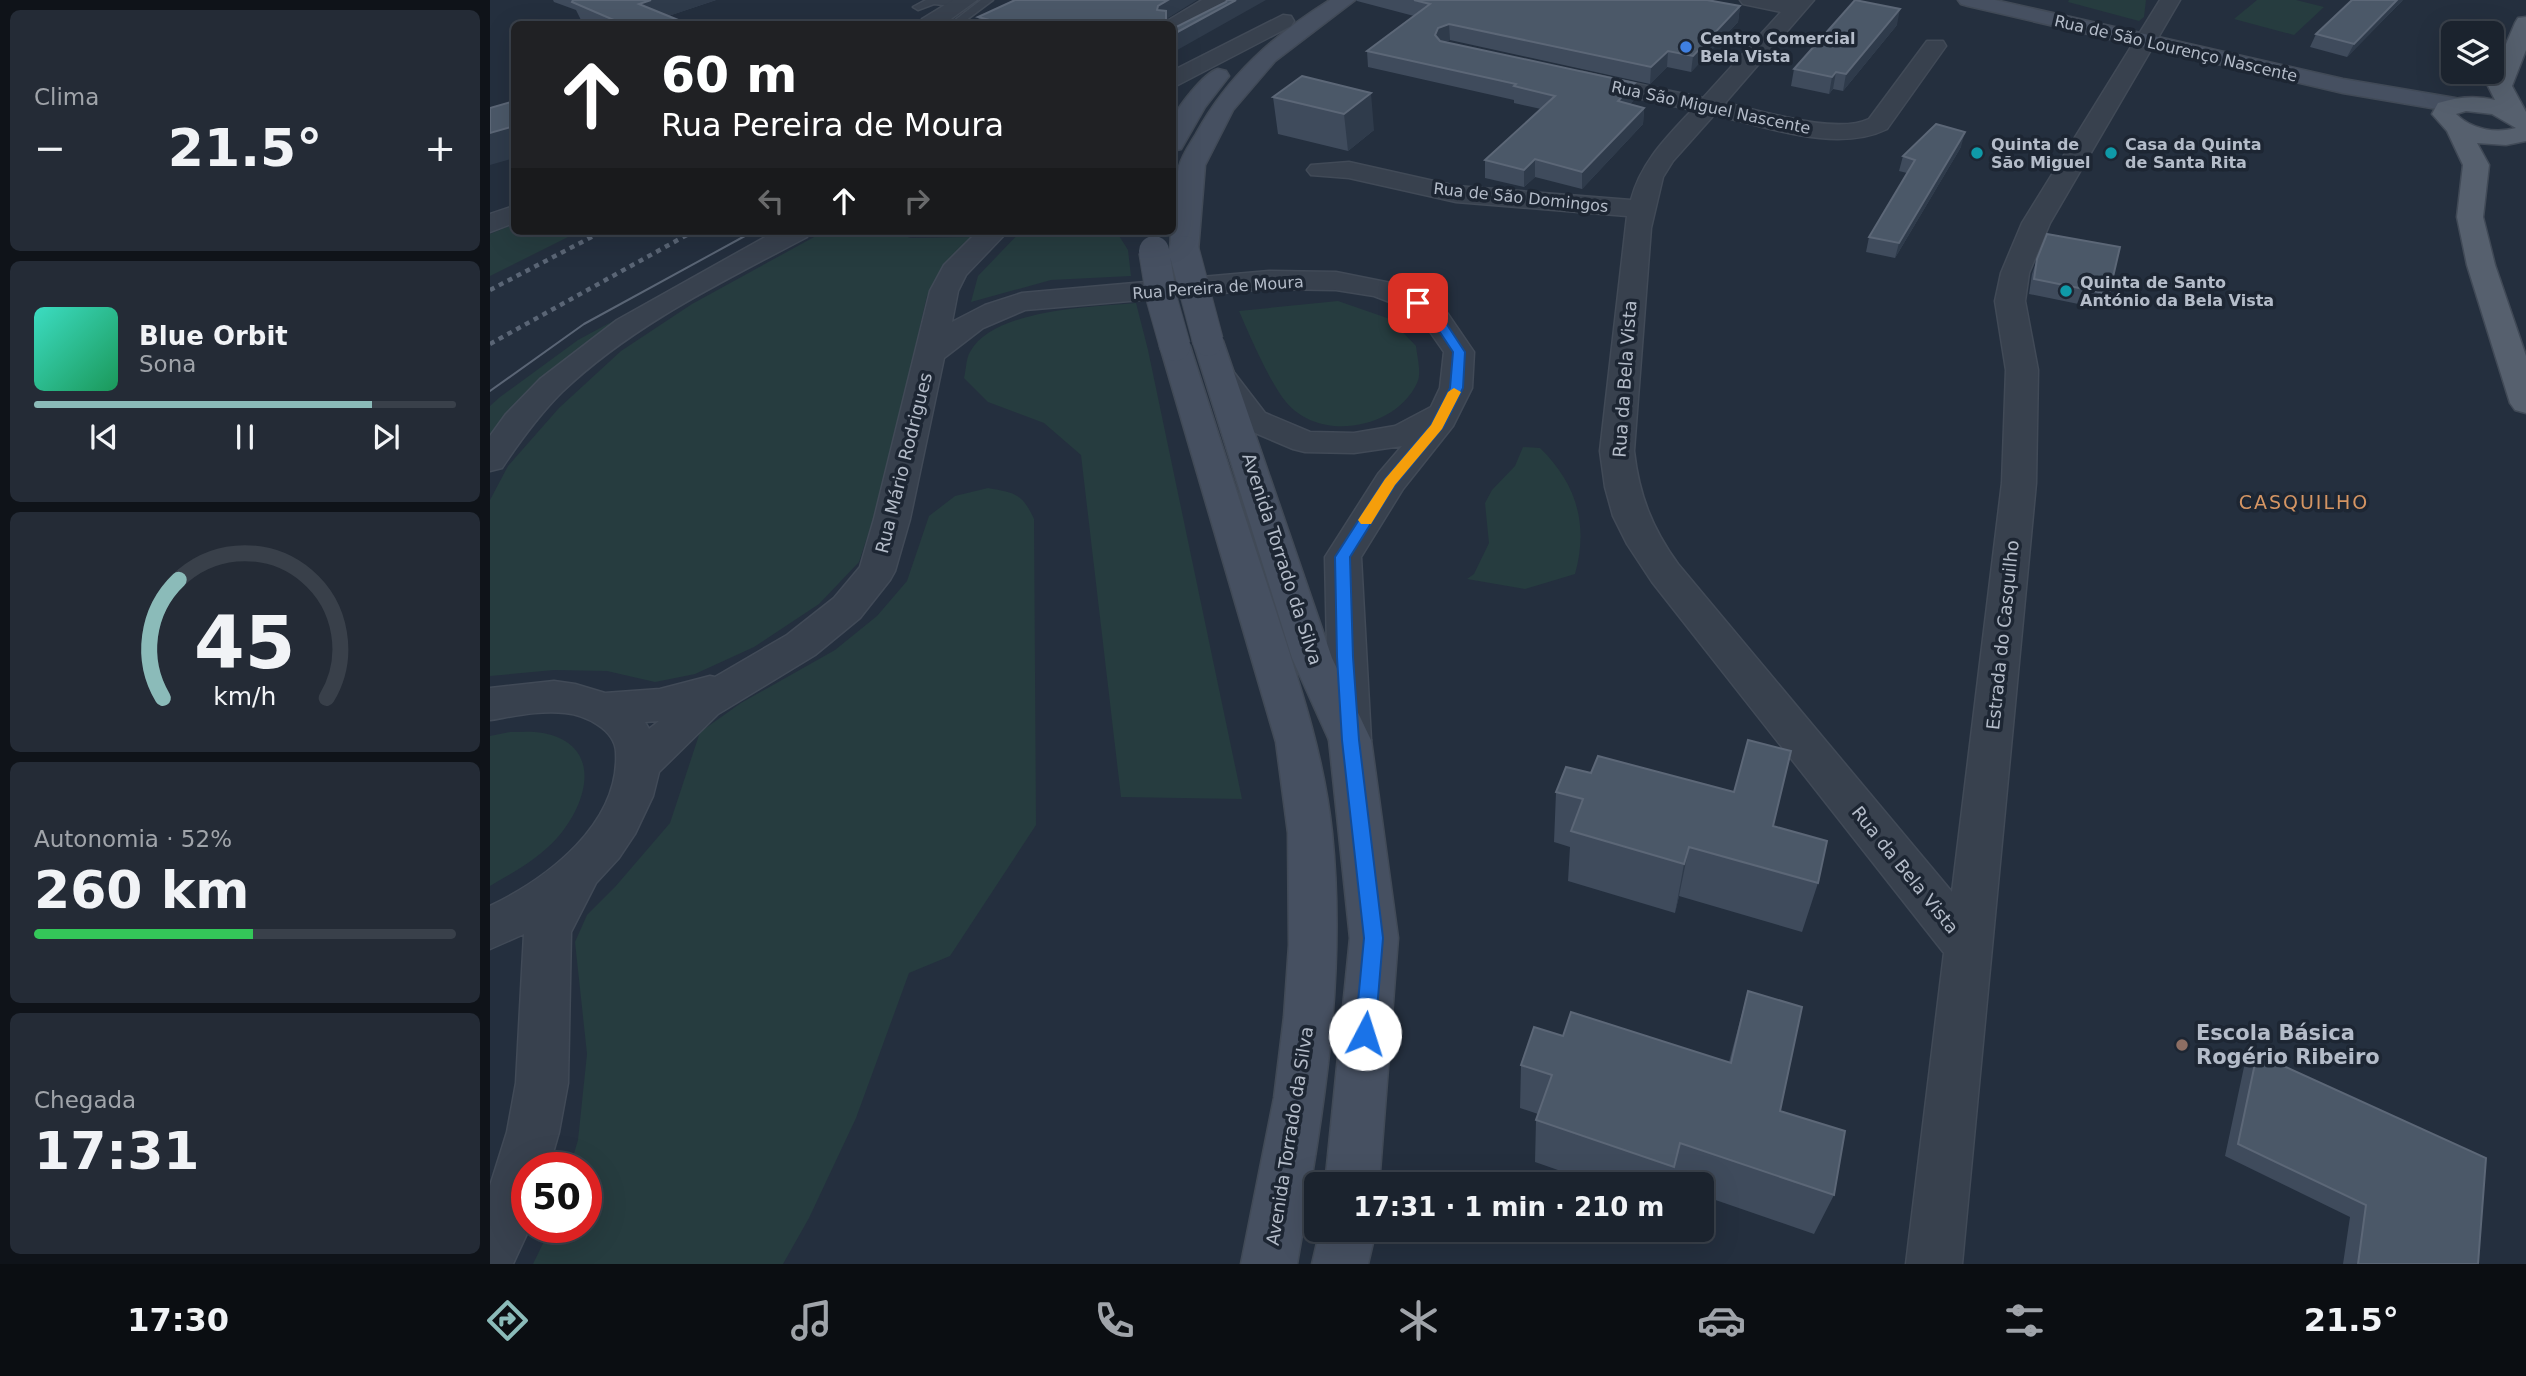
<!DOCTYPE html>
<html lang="pt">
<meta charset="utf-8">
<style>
:root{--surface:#1b232e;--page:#242b36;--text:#f1f3f6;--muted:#a0a4aa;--line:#39404a;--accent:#8bbbb9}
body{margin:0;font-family:"DejaVu Sans",sans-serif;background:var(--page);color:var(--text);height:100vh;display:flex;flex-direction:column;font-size:26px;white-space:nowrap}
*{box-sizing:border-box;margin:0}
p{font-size:23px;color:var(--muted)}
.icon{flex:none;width:38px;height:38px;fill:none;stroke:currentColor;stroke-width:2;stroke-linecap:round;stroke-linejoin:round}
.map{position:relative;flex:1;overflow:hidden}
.details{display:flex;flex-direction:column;gap:10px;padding:10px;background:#0f1319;width:490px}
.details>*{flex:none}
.top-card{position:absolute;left:21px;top:21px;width:665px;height:214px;border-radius:10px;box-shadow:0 7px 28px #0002,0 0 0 2px var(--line);background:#202124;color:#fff;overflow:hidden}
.controls{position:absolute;left:1951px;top:21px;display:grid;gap:14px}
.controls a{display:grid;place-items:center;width:63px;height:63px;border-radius:10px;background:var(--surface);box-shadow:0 7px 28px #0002,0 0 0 2px var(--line);font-size:35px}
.speed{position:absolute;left:21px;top:1152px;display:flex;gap:14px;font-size:35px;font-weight:700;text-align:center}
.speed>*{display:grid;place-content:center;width:91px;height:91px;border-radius:50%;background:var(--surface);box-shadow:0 7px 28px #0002,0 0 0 2px var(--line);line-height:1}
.speed .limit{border:10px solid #d22;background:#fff;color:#111}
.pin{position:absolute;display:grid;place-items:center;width:60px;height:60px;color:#fff;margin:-30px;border-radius:14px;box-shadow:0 4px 10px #0006}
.me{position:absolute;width:77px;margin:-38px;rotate:5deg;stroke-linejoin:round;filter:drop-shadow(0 0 5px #0008)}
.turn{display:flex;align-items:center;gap:24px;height:147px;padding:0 35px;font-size:32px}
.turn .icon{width:91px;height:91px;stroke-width:2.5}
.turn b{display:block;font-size:49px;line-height:60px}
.lanes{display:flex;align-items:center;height:66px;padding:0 35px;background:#0003;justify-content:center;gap:35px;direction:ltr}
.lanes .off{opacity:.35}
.big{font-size:52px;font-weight:700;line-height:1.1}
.details .tile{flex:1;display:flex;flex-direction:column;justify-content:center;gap:10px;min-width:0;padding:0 24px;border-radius:10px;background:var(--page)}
.details .dial{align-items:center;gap:0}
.dial svg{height:182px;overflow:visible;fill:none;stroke:var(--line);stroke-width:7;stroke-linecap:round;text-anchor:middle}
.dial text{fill:var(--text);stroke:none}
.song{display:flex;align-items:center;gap:21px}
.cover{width:84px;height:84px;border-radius:10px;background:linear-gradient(135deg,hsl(170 70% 55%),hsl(150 70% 35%))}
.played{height:7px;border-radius:4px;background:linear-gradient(90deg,var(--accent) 80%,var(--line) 80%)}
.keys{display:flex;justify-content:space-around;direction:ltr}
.heat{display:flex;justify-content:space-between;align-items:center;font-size:38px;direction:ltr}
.charge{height:10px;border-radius:5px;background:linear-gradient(90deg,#34c759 52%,var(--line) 0)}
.trip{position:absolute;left:814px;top:1172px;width:410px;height:70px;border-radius:10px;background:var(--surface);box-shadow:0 7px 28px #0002,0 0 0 2px var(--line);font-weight:700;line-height:70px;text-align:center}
.menu{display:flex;height:112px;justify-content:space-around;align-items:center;background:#0b0e12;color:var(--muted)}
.menu .icon{width:49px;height:49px}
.menu .selected{color:var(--accent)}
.menu b{font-size:32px;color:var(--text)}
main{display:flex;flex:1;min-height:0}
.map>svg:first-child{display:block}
.green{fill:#263c3f}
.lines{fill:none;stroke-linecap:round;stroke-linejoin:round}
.lane-casing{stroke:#414a57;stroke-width:3}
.street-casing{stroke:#414a57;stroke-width:3}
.secondary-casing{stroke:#414a57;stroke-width:3}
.primary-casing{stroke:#414a57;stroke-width:3}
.lane{fill:#38414e;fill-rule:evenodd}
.street{fill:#38414e;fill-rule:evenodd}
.secondary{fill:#465061;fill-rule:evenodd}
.primary{fill:#56606e;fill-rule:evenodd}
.tram{stroke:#5a6575;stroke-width:2}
.rail{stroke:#5a6575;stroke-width:4.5;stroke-dasharray:5 5;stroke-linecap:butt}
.secondary-bridge-casing{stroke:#414a57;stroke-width:32;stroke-linecap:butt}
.secondary-bridge{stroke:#465061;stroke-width:30}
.wall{fill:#3f4b5c}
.shaded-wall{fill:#2f3b4b}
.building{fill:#4b5868;stroke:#5c6777;stroke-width:2}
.route{fill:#1a73e8;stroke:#114b97;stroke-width:2}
.slow{fill:#f59e0b}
.shop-dot{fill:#3f7fe0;stroke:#1d2633;stroke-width:2.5}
.culture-dot{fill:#0f9aa8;stroke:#1d2633;stroke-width:2.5}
.education-dot{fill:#8d6e63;stroke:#1d2633;stroke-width:2.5}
.labels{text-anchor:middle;stroke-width:7;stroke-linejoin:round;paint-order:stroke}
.far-poi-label{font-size:16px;font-weight:bold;fill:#b4bcc9;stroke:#1d2633;text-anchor:start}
.far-street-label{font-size:16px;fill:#b4bcc9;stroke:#1d2633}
.street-label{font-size:18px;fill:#b4bcc9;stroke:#1d2633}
.neighbourhood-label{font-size:19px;letter-spacing:2px;fill:#d59563;stroke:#1d2633}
.near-poi-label{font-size:21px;font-weight:bold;fill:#b4bcc9;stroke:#1d2633;text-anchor:start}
</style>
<main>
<section class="details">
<div class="tile"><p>Clima</p>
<div class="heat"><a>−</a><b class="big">21.5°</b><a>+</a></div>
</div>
<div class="tile">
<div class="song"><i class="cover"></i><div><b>Blue Orbit</b><p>Sona</p></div></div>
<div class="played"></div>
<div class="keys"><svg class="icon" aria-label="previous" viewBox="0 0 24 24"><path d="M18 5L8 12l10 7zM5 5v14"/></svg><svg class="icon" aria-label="pause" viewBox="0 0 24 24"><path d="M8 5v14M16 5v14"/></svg><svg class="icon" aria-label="next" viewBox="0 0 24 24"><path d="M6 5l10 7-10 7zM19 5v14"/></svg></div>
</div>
<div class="tile dial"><svg viewBox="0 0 100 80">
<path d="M14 69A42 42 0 1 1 86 69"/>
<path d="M14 69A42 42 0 0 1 21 17" stroke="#8bbbb9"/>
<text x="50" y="56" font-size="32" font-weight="700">45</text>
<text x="50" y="72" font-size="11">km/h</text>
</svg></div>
<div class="tile"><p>Autonomia · 52%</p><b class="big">260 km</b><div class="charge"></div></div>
<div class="tile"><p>Chegada</p><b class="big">17:31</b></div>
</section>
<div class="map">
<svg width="2036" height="1264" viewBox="0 0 2036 1264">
<rect width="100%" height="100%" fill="#242f3e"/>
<path class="green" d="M1579,0H1656L1654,17L1649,21L1578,2Z
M1767,0H1806L1834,7L1804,35L1744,19Z
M24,224V231H90L0,276V234Z
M335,231H398L421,238L486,237L458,266L437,296L391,495L369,562L329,604L264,647L205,674L165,682L117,671L64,670L0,676V500L18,466L69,408L131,351L202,304Z
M531,231H626L638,250L641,276L561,280L481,302L488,276Z
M212,273L0,437V406L10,397L88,340Z
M848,301L900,319L926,346C927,356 932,374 927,383C906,429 830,443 796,402C780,383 759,334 749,311Z
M646,303L658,350L752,799L631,797L591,455L554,423L498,402L474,378C476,371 476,358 480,352C503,309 602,307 646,303Z
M1033,447L1050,448C1086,483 1099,524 1085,574L1035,589L977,579L984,574L999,543L995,503L1002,490L1025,466Z
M498,488C525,493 532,493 544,519L546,825L460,956L419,973L366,1118L319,1218L293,1264H43L61,1227H96V1167H80L88,1140L97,1054L85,942L97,915L125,887L180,823L210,732L251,703L345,650L387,616L417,581L439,516L465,496Z
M20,732C30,732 42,731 53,733C114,745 98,803 67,838C48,859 24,872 0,886V736Z"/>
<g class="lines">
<defs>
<path id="lane" d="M436,0H463L476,4L471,7L444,4L428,10L423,7Z
M491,0H503L471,24H460Z"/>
<path id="street" d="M463,0H487L454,24H430L432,19Z
M712,0H738L735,4L690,30L682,31V24H672Z
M1250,0H1324L1235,103C1273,111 1345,135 1379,119L1437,41H1453L1456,46L1397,129C1346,154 1276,126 1224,115L1183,161L1173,177L1161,228L1144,451C1149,495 1162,528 1188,564L1462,892L1512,483L1516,370L1505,301L1511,273L1532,223L1670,0H1690L1560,223L1539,273L1535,301L1548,370L1546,483L1472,1264H1416L1454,953L1162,582L1137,544L1123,516L1115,487L1110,451L1137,216L966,202L859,178L821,175L817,170L821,165L859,162L966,186L1141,200C1151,162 1176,138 1202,110L1084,84L1081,79L1084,74L1092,72L1213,98L1291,12L1253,4Z
M793,15L801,16L804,21L801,26L682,88V71Z
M24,206V223L0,232V214Z
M286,231H321L317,237C232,282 142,325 72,392C49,415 30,441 12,468L0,471V436L16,414L50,379L127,320Z
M488,231H518L476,275L468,291L462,322L495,305L532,293L779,271L846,272L901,283L938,297L958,314L984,352L982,388L963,426L913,489L871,557L881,740L875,752L860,756L845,752L839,740L835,557L888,474L912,446L864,453L815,452L803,449L751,427L715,377L720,370L731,368L742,370L775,413L820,432L864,433L905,426L941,407L950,388L954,352L936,326L918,309L884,296L846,290L779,289L535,310L493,328L454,358L420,519L405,571L400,580L370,618L325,655L228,714L169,772L163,796L145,834L129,858L106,883L81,932L78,1083L69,1132L59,1167H37V1227H40L23,1264H0V1186L17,1132L26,1083L34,934L0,949V906C58,878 130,824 126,752C125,729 95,715 75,713C50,710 25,716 0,720V688L64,681L85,684L115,693L170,689L220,676L225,677L297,635L344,598L370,567L384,519L440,291L454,265ZM169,721L159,729L155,722Z"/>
<path id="secondary" d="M840,0H865L785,61L743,110L715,165L708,251L704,257L694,259L684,257L680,251C682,224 681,194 689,167C692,155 700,144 706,134C738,75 784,35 840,0Z
M1468,0H1505L1853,79L1965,98L1973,100L1977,105L1973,110L1965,112L1853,93L1478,6L1471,4Z
M728,69L736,71L739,76L715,107L691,149L682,151C682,143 681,132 682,123C685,109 714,73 728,69Z
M718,332L729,335L733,341L842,658L881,740L908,938L889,1185H835L860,938L839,740L802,658L703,341L707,335Z
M685,337L696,340L700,346C728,433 756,521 785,608C809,682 834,755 842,833C857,981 832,1119 807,1264H751L784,1098L794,1017L799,945L798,833L786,742L670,346L674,340Z
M830,1230H886L878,1264H822Z"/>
<path id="primary" d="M2036,17V50L2022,86L2036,112V141L2016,145L1987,143L1999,165L1993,217L2005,265L2036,356V413L2025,410L2020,403L1977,265L1967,217L1973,165L1957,131L1942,114L1948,103C1967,97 1985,95 2005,100L1998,86L2025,23L2028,18ZM1976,111L2002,114L2026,128C2005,134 1981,129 1966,114Z"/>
</defs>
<use href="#lane" class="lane-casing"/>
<use href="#street" class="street-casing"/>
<use href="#secondary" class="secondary-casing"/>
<use href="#primary" class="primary-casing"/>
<use href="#lane" class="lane"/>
<use href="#street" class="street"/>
<use href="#secondary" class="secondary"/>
<use href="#primary" class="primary"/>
<path class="tram" d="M0,391L94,324L264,231"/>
<path class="rail" d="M0,290L113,231
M0,344L204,231"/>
<defs>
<path id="secondary-bridge" d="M664,251L672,300L685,346
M694,251L718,341"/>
</defs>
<use href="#secondary-bridge" class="secondary-bridge-casing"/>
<use href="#secondary-bridge" class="secondary-bridge"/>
</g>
<path class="wall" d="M63,0H226L178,16L198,24H98L92,22L86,10L64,2Z
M866,0H1224L1223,1L1250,6L1248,22L1201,72L1177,67L1160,84L960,40L954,42L1144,100L1140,104L1154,108L1153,124L1092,189L1045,177L1034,187L995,178V160L1051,109L1024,103V100L878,67L877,51L924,16L867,1Z
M1913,0L1857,57L1820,47L1826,34Z
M488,17L678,18L679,24H491Z
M1407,25L1353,91L1343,89L1339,94L1301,86L1304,69Z
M812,76L884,130L858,151L788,134L783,97Z
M1471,147L1405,258L1376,252L1379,237L1417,173L1409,171L1413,156Z
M1547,259L1619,294L1613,309L1539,294L1542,274Z
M1066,792L1283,826L1328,883L1312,932L1189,896L1185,913L1078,881L1080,847L1064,842Z
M1258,991L1290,1111L1344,1195L1324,1234L1211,1195V1185H1111L1045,1162L1046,1120L1048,1114L1030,1108L1031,1065L1073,1036L1239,1062Z
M1767,1054L1988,1264H1853L1860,1217L1735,1156L1754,1067Z"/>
<path class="shaded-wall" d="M161,0H226L158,23L149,4Z
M678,0H707L678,18L679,24H676L667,10L668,6Z
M746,0H776L682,53V35Z
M1907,0H1913L1857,57L1864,44Z
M1250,6L1248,22L1201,72L1203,56Z
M1410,9L1407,25L1353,91L1356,74Z
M959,24L960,40L949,44L945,35L948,28Z
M1178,51L1177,67L1160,84L1161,67Z
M1346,72L1343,89L1339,94L1342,77Z
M1145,83L1144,100L1126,118L1128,101Z
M881,93L884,130L858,151L854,114Z
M1154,108L1153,124L1092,189V172Z
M24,126V158L0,165V133Z
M1475,132L1471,147L1405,258L1409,243Z
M1045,159V177L1034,187V170Z
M1199,847L1189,896L1185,913L1194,864Z"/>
<path class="building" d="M83,0H161L149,4L198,24H133L82,2Z
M525,0H678L668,6L667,10L676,11V24H515L488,17Z
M737,0H746L682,35V29L736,2Z
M924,0H1217L1250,6L1203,56L1178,51L1161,67L959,24L948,28L945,35L950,41L1145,83L1128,101L1154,108L1092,172L1045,159L1034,170L995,160L1065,96L1024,86L1026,84L877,51L940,4Z
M1365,0L1410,9L1356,74L1346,72L1342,77L1304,69Z
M1862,0H1907L1864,44L1826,34Z
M812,76L881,93L854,114L783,97Z
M24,101V126L0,133V108Z
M1446,124L1475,132L1409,243L1379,237L1425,160L1413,156Z
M1557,234L1630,247L1619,294L1544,279L1547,259Z
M1258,740L1301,751L1283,826L1337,841L1328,883L1199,847L1194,864L1081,831L1093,799L1066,792L1076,767L1101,773L1108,756L1244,792Z
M1258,991L1312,1007L1290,1111L1355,1131L1344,1195L1190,1143L1184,1167L1046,1120L1062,1075L1031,1065L1044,1027L1073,1036L1081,1012L1241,1063Z
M1767,1054L1996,1158L1988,1264H1868L1876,1205L1748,1144Z"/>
<path class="route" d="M928,299L952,317L975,352L973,388L954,426L905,485L860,557L863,657L869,740L893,938L885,1034L882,1041L875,1044L868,1041L865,1034L874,938L852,740L847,657L845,557L895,479L941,425L960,388L963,352L943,322L922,303Z"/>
<path class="slow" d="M964,388L971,392L952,429L905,485L881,524H871L868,520L895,479L941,425L958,392Z"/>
<circle class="shop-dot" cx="1196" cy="47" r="7"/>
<g class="culture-dot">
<circle cx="1487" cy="153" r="7"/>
<circle cx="1621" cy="153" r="7"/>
<circle cx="1576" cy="291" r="7"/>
</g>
<circle class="education-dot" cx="1692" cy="1045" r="7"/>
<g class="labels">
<g class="far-poi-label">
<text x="1210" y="44">Centro Comercial<tspan x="1210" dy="18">Bela Vista</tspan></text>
<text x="1501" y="150">Quinta de<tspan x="1501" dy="18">São Miguel</tspan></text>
<text x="1635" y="150">Casa da Quinta<tspan x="1635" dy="18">de Santa Rita</tspan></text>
<text x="1590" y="288">Quinta de Santo<tspan x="1590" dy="18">António da Bela Vista</tspan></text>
</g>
<g class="far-street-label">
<text transform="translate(1686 48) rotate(13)" y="6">Rua de São Lourenço Nascente</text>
<text transform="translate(1221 107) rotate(12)" y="6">Rua São Miguel Nascente</text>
<text transform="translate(1031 197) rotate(6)" y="6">Rua de São Domingos</text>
<text transform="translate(728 287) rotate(-4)" y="6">Rua Pereira de Moura</text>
</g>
<g class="street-label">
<text transform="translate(1135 379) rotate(-86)" y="6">Rua da Bela Vista</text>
<text transform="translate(414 463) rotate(-76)" y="6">Rua Mário Rodrigues</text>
<text transform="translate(792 559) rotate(72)" y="6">Avenida Torrado da Silva</text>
<text transform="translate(1513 635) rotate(-84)" y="6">Estrada do Casquilho</text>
<text transform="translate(1415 870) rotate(51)" y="6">Rua da Bela Vista</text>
<text transform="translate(800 1136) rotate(-81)" y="6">Avenida Torrado da Silva</text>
</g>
<g class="neighbourhood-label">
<text x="1814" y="509">CASQUILHO</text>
</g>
<g class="near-poi-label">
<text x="1706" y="1040">Escola Básica<tspan x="1706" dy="24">Rogério Ribeiro</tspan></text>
</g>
</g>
</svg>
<div class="controls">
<a><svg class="icon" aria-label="layers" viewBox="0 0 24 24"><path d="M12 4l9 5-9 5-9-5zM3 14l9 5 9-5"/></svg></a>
</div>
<div class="speed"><div class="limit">50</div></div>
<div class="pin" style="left:928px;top:303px;background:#d93025"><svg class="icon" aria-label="arrive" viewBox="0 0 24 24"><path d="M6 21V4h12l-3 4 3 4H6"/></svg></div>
<svg class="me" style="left:875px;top:1034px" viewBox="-20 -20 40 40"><circle r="19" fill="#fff"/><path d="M0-13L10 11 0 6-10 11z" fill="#1a73e8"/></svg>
<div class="trip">17:31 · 1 min · 210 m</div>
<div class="top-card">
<div class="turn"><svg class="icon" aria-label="ahead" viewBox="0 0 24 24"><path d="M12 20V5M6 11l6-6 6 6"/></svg><div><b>60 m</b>Rua Pereira de Moura</div></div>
<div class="lanes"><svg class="icon off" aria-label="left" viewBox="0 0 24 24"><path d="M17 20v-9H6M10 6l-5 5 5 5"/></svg><svg class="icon" aria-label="ahead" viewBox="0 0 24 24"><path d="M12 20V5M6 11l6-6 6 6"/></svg><svg class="icon off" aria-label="right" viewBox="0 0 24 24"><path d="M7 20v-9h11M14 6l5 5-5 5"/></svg></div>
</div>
</div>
</main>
<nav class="menu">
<b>17:30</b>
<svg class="icon selected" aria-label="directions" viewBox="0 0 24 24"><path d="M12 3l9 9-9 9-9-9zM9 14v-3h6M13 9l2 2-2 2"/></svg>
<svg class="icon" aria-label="music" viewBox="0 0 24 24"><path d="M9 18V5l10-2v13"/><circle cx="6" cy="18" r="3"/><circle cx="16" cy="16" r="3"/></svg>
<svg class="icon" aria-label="phone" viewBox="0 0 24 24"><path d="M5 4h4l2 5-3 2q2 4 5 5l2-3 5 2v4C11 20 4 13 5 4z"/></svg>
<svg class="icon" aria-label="climate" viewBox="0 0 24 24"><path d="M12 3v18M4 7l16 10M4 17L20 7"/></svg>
<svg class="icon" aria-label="car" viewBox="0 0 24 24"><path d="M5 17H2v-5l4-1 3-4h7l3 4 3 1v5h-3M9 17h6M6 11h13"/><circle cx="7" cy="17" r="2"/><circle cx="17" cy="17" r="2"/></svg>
<svg class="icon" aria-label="filters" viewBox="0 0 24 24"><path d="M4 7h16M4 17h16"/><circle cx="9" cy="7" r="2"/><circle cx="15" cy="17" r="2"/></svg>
<b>21.5°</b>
</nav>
